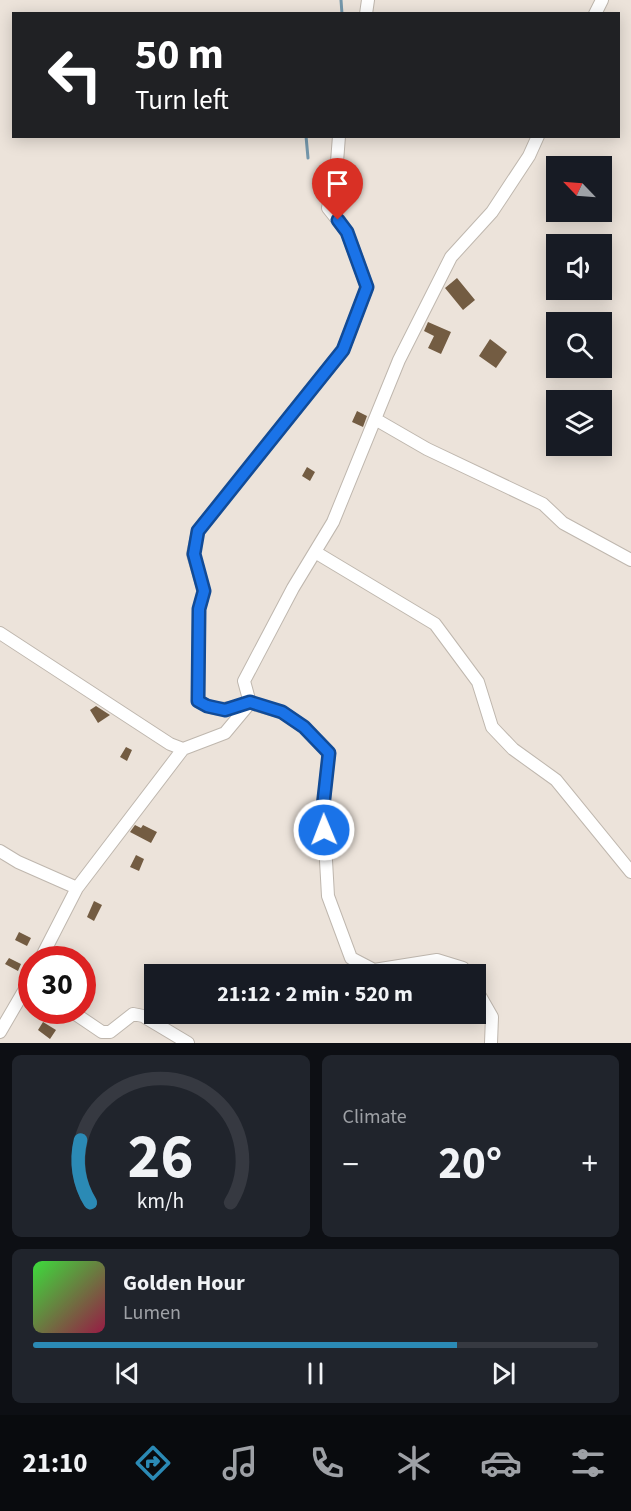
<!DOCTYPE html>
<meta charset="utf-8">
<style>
:root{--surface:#171b24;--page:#20242c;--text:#f1f3f6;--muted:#9ea1a6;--line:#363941;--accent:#2b8ab5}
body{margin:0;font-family:"Source Sans 3",sans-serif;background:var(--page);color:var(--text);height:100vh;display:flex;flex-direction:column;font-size:22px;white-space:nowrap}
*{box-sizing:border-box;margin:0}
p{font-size:20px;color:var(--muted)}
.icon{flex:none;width:33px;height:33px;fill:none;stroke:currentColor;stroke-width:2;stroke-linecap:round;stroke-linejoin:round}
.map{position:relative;height:1043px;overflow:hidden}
.panel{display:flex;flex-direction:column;gap:12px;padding:12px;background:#0d0f14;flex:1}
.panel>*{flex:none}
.top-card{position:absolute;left:12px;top:12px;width:608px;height:126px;border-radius:0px;box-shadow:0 3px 15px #0003;background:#202124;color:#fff;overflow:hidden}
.needle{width:39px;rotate:295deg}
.buttons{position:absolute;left:546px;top:156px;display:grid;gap:12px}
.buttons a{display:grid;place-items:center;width:66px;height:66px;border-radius:0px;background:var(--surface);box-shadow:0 3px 15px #0003;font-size:30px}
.speed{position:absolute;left:18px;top:946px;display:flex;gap:12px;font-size:30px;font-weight:700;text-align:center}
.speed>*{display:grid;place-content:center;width:78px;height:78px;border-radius:50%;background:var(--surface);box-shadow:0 3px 15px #0003;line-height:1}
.speed .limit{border:9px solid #d22;background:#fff;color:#111}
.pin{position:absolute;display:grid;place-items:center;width:51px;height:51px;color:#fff;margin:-62px -26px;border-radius:50% 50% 50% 0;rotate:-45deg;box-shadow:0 0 6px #0007}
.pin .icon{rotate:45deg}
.me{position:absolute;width:66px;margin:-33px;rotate:359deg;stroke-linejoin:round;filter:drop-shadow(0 0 4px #0008)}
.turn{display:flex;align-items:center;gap:21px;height:126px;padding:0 24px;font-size:27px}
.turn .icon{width:78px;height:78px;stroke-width:2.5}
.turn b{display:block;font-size:42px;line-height:51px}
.big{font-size:45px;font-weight:700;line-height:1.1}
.panel .widget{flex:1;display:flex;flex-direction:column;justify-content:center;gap:9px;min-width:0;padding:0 21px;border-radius:9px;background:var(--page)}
.panel .dial{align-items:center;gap:0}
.dial svg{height:156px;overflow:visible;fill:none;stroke:var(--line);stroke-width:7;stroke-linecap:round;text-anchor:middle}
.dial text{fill:var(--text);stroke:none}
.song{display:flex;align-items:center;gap:18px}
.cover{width:72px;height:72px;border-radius:9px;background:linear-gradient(135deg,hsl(120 70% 55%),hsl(340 70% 35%))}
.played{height:6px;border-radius:3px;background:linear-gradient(90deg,var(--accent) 75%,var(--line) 75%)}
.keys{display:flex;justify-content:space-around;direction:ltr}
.heat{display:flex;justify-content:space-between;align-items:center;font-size:33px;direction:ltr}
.panel .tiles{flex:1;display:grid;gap:12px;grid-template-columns:1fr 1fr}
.widget:last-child{grid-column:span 2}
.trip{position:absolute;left:144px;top:964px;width:342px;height:60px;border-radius:0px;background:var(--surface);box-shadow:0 3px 15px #0003;font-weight:700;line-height:60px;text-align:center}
.tabs{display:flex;height:96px;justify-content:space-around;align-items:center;background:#090b0e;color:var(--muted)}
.tabs .icon{width:42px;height:42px}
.tabs .active{color:var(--accent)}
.tabs b{font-size:27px;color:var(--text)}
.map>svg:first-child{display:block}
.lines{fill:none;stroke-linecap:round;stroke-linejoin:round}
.stream{stroke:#7497ab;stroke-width:3}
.building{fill:#735c42}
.minor-casing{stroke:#bfb7ae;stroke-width:14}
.minor{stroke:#fff;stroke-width:12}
.route-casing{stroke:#114b97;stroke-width:15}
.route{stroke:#1a73e8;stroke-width:10}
</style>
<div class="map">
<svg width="631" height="1043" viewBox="0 0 631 1043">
<rect width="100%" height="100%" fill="#ece3da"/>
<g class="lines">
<path class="stream" d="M341,0L342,14
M306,136L308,158"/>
</g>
<path class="building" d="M457,278L475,300L463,310L445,288Z
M428,322L451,332L441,354L428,348L434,336L424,331Z
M490,339L507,352L496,368L479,356Z
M357,411L367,416L363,427L352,422Z
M307,467L315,472L310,481L302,476Z
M96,706L110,715L98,723L90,710Z
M126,747L132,750L127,761L120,757Z
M135,825L141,828L143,825L157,832L151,843L130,832Z
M136,855L144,859L139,871L130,867Z
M94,901L102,905L94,921L87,917Z
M19,932L31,938L27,946L15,940Z
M9,958L21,964L18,971L5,964Z
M43,1022L56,1030L50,1039L38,1030Z"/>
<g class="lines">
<defs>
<path id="minor" d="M366,14L368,0
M595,14L602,0
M339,136L337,162L328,208L347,232L367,287L343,350L198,531L193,554L204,591L199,609L198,701C218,713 228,709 250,703L244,681L293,588L333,522L399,360L451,257L492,212L529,156L538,136
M375,419L427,449L543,504L563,523L631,560
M315,552L435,624L478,682L492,727L513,749L556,780L631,872
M0,633L170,744L183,749
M0,851L18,862L77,888
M40,960L77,888L183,749L225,733L250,703L282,712L304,727L329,753L323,807L328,896L351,958L374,970L437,960L463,968L467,975
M476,989L492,1017L491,1043
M71,1011L102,1032H110L133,1014L143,1016L188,1043
M0,1032L32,977"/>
</defs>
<use href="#minor" class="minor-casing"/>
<use href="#minor" class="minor"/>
</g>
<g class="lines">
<defs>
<path id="route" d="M324,830L323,807L329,753L304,727L282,712L250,702L225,710L207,706L198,701L199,609L204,591L194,554L198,531L343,350L367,287L347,232L338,220"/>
</defs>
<use href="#route" class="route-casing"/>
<use href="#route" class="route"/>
</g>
</svg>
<div class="buttons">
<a><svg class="needle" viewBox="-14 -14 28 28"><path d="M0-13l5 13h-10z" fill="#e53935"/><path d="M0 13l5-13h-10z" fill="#9ea1a6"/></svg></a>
<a><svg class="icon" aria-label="sound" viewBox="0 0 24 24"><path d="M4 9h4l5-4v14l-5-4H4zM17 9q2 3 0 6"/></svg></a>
<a><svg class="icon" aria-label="search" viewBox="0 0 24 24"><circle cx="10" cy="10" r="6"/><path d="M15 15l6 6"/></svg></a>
<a><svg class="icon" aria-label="layers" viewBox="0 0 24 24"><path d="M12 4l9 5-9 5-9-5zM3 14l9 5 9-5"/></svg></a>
</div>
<div class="speed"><div class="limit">30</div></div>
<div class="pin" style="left:338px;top:220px;background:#d93025"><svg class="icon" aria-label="arrive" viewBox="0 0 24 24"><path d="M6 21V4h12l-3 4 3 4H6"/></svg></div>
<svg class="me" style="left:324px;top:830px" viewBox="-20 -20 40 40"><circle r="17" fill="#1a73e8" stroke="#fff" stroke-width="3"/><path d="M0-11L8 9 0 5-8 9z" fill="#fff"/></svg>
<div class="trip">21:12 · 2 min · 520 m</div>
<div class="top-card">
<div class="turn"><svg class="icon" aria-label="left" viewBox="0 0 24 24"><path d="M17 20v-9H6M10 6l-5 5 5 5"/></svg><div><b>50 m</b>Turn left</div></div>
</div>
</div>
<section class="panel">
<div class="tiles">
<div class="widget dial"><svg viewBox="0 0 100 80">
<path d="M14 69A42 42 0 1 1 86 69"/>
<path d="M14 69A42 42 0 0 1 9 37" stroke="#2b8ab5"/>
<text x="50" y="56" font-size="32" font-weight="700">26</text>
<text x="50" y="72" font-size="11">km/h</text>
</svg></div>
<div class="widget"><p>Climate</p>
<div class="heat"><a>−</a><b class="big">20°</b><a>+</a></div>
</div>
<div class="widget">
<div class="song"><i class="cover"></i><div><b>Golden Hour</b><p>Lumen</p></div></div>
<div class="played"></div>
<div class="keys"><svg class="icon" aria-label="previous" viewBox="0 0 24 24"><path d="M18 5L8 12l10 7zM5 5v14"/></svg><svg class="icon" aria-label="pause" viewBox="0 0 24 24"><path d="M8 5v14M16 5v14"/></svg><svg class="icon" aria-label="next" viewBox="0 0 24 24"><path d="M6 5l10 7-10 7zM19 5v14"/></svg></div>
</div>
</div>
</section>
<nav class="tabs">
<b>21:10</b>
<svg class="icon active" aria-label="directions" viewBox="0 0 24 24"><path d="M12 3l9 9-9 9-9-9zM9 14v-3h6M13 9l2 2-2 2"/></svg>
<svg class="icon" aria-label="music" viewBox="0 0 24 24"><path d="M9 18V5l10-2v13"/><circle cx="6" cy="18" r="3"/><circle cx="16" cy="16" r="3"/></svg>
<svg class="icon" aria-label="phone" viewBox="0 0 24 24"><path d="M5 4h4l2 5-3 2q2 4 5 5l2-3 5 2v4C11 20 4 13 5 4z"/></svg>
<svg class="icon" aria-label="climate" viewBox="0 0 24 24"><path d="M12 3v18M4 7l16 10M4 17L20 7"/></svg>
<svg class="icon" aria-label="car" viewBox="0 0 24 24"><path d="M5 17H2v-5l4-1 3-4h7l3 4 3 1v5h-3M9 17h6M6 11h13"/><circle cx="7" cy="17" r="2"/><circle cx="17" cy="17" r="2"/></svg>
<svg class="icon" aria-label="filters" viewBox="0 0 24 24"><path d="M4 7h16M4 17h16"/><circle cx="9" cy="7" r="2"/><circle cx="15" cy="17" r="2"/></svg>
</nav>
